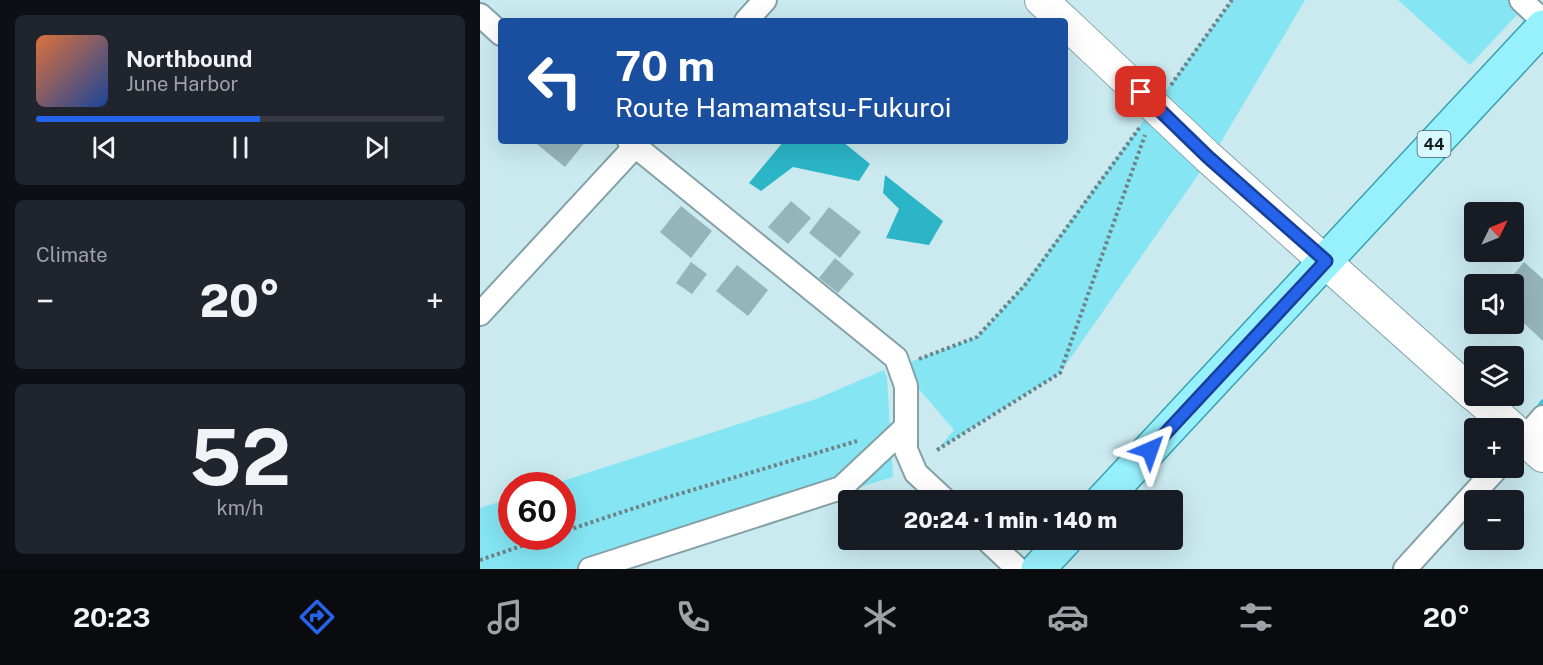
<!DOCTYPE html>
<meta charset="utf-8">
<style>
:root{--surface:#171b24;--page:#20242c;--text:#f1f3f6;--muted:#9ea1a6;--line:#363941;--accent:#2563eb}
body{margin:0;font-family:"Public Sans",sans-serif;background:var(--page);color:var(--text);height:100vh;display:flex;flex-direction:column;font-size:22px;white-space:nowrap}
*{box-sizing:border-box;margin:0}
p{font-size:20px;color:var(--muted)}
.icon{flex:none;width:33px;height:33px;fill:none;stroke:currentColor;stroke-width:2;stroke-linecap:round;stroke-linejoin:round}
.map{position:relative;flex:1;overflow:hidden}
.details{display:flex;flex-direction:column;gap:15px;padding:15px;background:#0d0f14;width:480px}
.details>*{flex:none}
.guide{position:absolute;left:18px;top:18px;width:570px;height:126px;border-radius:6px;box-shadow:0 6px 24px #0002;background:#1a4fa0;color:#fff;overflow:hidden}
.needle{width:39px;rotate:47deg}
.fabs{position:absolute;left:984px;top:202px;display:grid;gap:12px}
.fabs a{display:grid;place-items:center;width:60px;height:60px;border-radius:6px;background:var(--surface);box-shadow:0 6px 24px #0002;font-size:30px}
.speed{position:absolute;left:18px;top:472px;display:flex;gap:12px;font-size:30px;font-weight:700;text-align:center}
.speed>*{display:grid;place-content:center;width:78px;height:78px;border-radius:50%;background:var(--surface);box-shadow:0 6px 24px #0002;line-height:1}
.speed .limit{border:9px solid #d22;background:#fff;color:#111}
.pin{position:absolute;display:grid;place-items:center;width:51px;height:51px;color:#fff;margin:-26px;border-radius:12px;box-shadow:0 3px 9px #0006}
.me{position:absolute;width:66px;margin:-33px;rotate:43deg;stroke-linejoin:round;filter:drop-shadow(0 0 4px #0008)}
.turn{display:flex;align-items:center;gap:21px;height:126px;padding:0 18px;font-size:27px}
.turn .icon{width:78px;height:78px;stroke-width:2.5}
.turn b{display:block;font-size:42px;line-height:51px}
.big{font-size:45px;font-weight:800;line-height:1.1}
.details .widget{flex:1;display:flex;flex-direction:column;justify-content:center;gap:9px;min-width:0;padding:0 21px;border-radius:9px;background:var(--page)}
.details .dial{align-items:center;gap:0}
.dial b{font-size:78px;line-height:1}
.song{display:flex;align-items:center;gap:18px}
.cover{width:72px;height:72px;border-radius:9px;background:linear-gradient(135deg,hsl(20 70% 55%),hsl(220 70% 35%))}
.played{height:6px;border-radius:3px;background:linear-gradient(90deg,var(--accent) 55%,var(--line) 55%)}
.keys{display:flex;justify-content:space-around;direction:ltr}
.heat{display:flex;justify-content:space-between;align-items:center;font-size:33px;direction:ltr}
.trip{position:absolute;left:358px;top:490px;width:345px;height:60px;border-radius:6px;background:var(--surface);box-shadow:0 6px 24px #0002;font-weight:800;line-height:60px;text-align:center}
.dock{display:flex;height:96px;justify-content:space-around;align-items:center;background:#090b0e;color:var(--muted)}
.dock .icon{width:42px;height:42px}
.dock .active{color:var(--accent)}
.dock b{font-size:27px;color:var(--text)}
main{display:flex;flex:1;min-height:0}
.map>svg:first-child{display:block}
.green{fill:#85e5f3}
.forest{fill:#2bb5c7}
.lines{fill:none;stroke-linecap:round;stroke-linejoin:round}
.stream{stroke:#40c4d6;stroke-width:7}
.building{fill:#96b5ba}
.street-casing{stroke:#83a1a6;stroke-width:26}
.secondary-casing{stroke:#83a1a6;stroke-width:34}
.primary-casing{stroke:#3aa1ae;stroke-width:36}
.path{stroke:#6d8387;stroke-width:4;stroke-dasharray:3 3;stroke-linecap:butt}
.street{stroke:#fff;stroke-width:22}
.secondary{stroke:#fff;stroke-width:32}
.primary{stroke:#97f1fd;stroke-width:33}
.route-casing{stroke:#184099;stroke-width:15}
.route{stroke:#2563eb;stroke-width:10}
.labels{text-anchor:middle;stroke-width:4.5;stroke-linejoin:round;paint-order:stroke}
.shield{fill:#d7f8fd;stroke:#4c5e61;stroke-width:1.5}
.shield-label{font-size:16px;font-weight:bold;fill:#101c1e}
</style>
<main>
<section class="details">
<div class="widget">
<div class="song"><i class="cover"></i><div><b>Northbound</b><p>June Harbor</p></div></div>
<div class="played"></div>
<div class="keys"><svg class="icon" aria-label="previous" viewBox="0 0 24 24"><path d="M18 5L8 12l10 7zM5 5v14"/></svg><svg class="icon" aria-label="pause" viewBox="0 0 24 24"><path d="M8 5v14M16 5v14"/></svg><svg class="icon" aria-label="next" viewBox="0 0 24 24"><path d="M6 5l10 7-10 7zM19 5v14"/></svg></div>
</div>
<div class="widget"><p>Climate</p>
<div class="heat"><a>−</a><b class="big">20°</b><a>+</a></div>
</div>
<div class="widget dial"><b>52</b><p>km/h</p></div>
</section>
<div class="map">
<svg width="1063" height="569" viewBox="0 0 1063 569">
<rect width="100%" height="100%" fill="#caeaf0"/>
<path class="green" d="M752,0H825L741,142L580,373L457,450L474,430L419,366L497,337L539,291Z
M918,0H1051L990,65Z
M404,370L407,378L413,477L110,569H0V508L31,498L32,537H82V486H67L336,399Z"/>
<path class="forest" d="M304,141H362L390,164L379,181L313,167L281,191L269,183Z
M405,175L463,221L449,245L406,238L419,209L403,193Z"/>
<g class="lines">
<path class="stream" d="M1061,406L1063,403"/>
</g>
<path class="building" d="M53,141H106L85,167Z
M311,201L331,218L308,244L288,227Z
M201,206L232,231L211,258L180,232Z
M349,207L381,232L360,258L329,233Z
M355,258L374,274L358,293L339,278Z
M211,262L227,274L212,294L196,283Z
M1044,262L1063,279V341L1034,314V274Z
M257,265L288,290L268,316L236,291Z"/>
<g class="lines">
<defs>
<path id="street" d="M1041,0L1063,21
M0,15L21,34
M266,21L285,0
M149,141L416,358L426,386V450L436,473L466,501
M0,314L160,141
M1034,450L1063,417
M507,540L538,569
M110,569L361,488L426,427
M925,569L1017,468"/>
<path id="secondary" d="M561,0L584,21
M585,22L728,157L994,395
M996,396L1033,429
M1034,430L1063,456"/>
<path id="primary" d="M622,501L1063,27
M558,569L585,540"/>
</defs>
<use href="#street" class="street-casing"/>
<use href="#secondary" class="secondary-casing"/>
<use href="#primary" class="primary-casing"/>
<path class="path" d="M691,85L752,0
M439,359L497,337L545,285L660,127
M457,450L580,373L665,135
M82,532L182,499L377,441
M0,560L68,537"/>
<use href="#street" class="street"/>
<use href="#secondary" class="secondary"/>
<use href="#primary" class="primary"/>
</g>
<g class="lines">
<defs>
<path id="route" d="M661,92L728,157L846,261L670,450"/>
</defs>
<use href="#route" class="route-casing"/>
<use href="#route" class="route"/>
</g>
<g class="labels">
<rect class="shield" x="937.5" y="131" width="33" height="26" rx="4.5"/>
<g class="shield-label">
<text x="954" y="150">44</text>
</g>
</g>
</svg>
<div class="fabs">
<a><svg class="needle" viewBox="-14 -14 28 28"><path d="M0-13l5 13h-10z" fill="#e53935"/><path d="M0 13l5-13h-10z" fill="#9ea1a6"/></svg></a>
<a><svg class="icon" aria-label="sound" viewBox="0 0 24 24"><path d="M4 9h4l5-4v14l-5-4H4zM17 9q2 3 0 6"/></svg></a>
<a><svg class="icon" aria-label="layers" viewBox="0 0 24 24"><path d="M12 4l9 5-9 5-9-5zM3 14l9 5 9-5"/></svg></a>
<a>+</a>
<a>−</a>
</div>
<div class="speed"><div class="limit">60</div></div>
<div class="pin" style="left:661px;top:92px;background:#d93025"><svg class="icon" aria-label="arrive" viewBox="0 0 24 24"><path d="M6 21V4h12l-3 4 3 4H6"/></svg></div>
<svg class="me" style="left:670px;top:450px" viewBox="-20 -20 40 40"><path d="M0-17L14 15 0 8-14 15z" fill="#2563eb" stroke="#fff" stroke-width="4"/></svg>
<div class="trip">20:24 · 1 min · 140 m</div>
<div class="guide">
<div class="turn"><svg class="icon" aria-label="left" viewBox="0 0 24 24"><path d="M17 20v-9H6M10 6l-5 5 5 5"/></svg><div><b>70 m</b>Route Hamamatsu-Fukuroi</div></div>
</div>
</div>
</main>
<nav class="dock">
<b>20:23</b>
<svg class="icon active" aria-label="directions" viewBox="0 0 24 24"><path d="M12 3l9 9-9 9-9-9zM9 14v-3h6M13 9l2 2-2 2"/></svg>
<svg class="icon" aria-label="music" viewBox="0 0 24 24"><path d="M9 18V5l10-2v13"/><circle cx="6" cy="18" r="3"/><circle cx="16" cy="16" r="3"/></svg>
<svg class="icon" aria-label="phone" viewBox="0 0 24 24"><path d="M5 4h4l2 5-3 2q2 4 5 5l2-3 5 2v4C11 20 4 13 5 4z"/></svg>
<svg class="icon" aria-label="climate" viewBox="0 0 24 24"><path d="M12 3v18M4 7l16 10M4 17L20 7"/></svg>
<svg class="icon" aria-label="car" viewBox="0 0 24 24"><path d="M5 17H2v-5l4-1 3-4h7l3 4 3 1v5h-3M9 17h6M6 11h13"/><circle cx="7" cy="17" r="2"/><circle cx="17" cy="17" r="2"/></svg>
<svg class="icon" aria-label="filters" viewBox="0 0 24 24"><path d="M4 7h16M4 17h16"/><circle cx="9" cy="7" r="2"/><circle cx="15" cy="17" r="2"/></svg>
<b>20°</b>
</nav>
